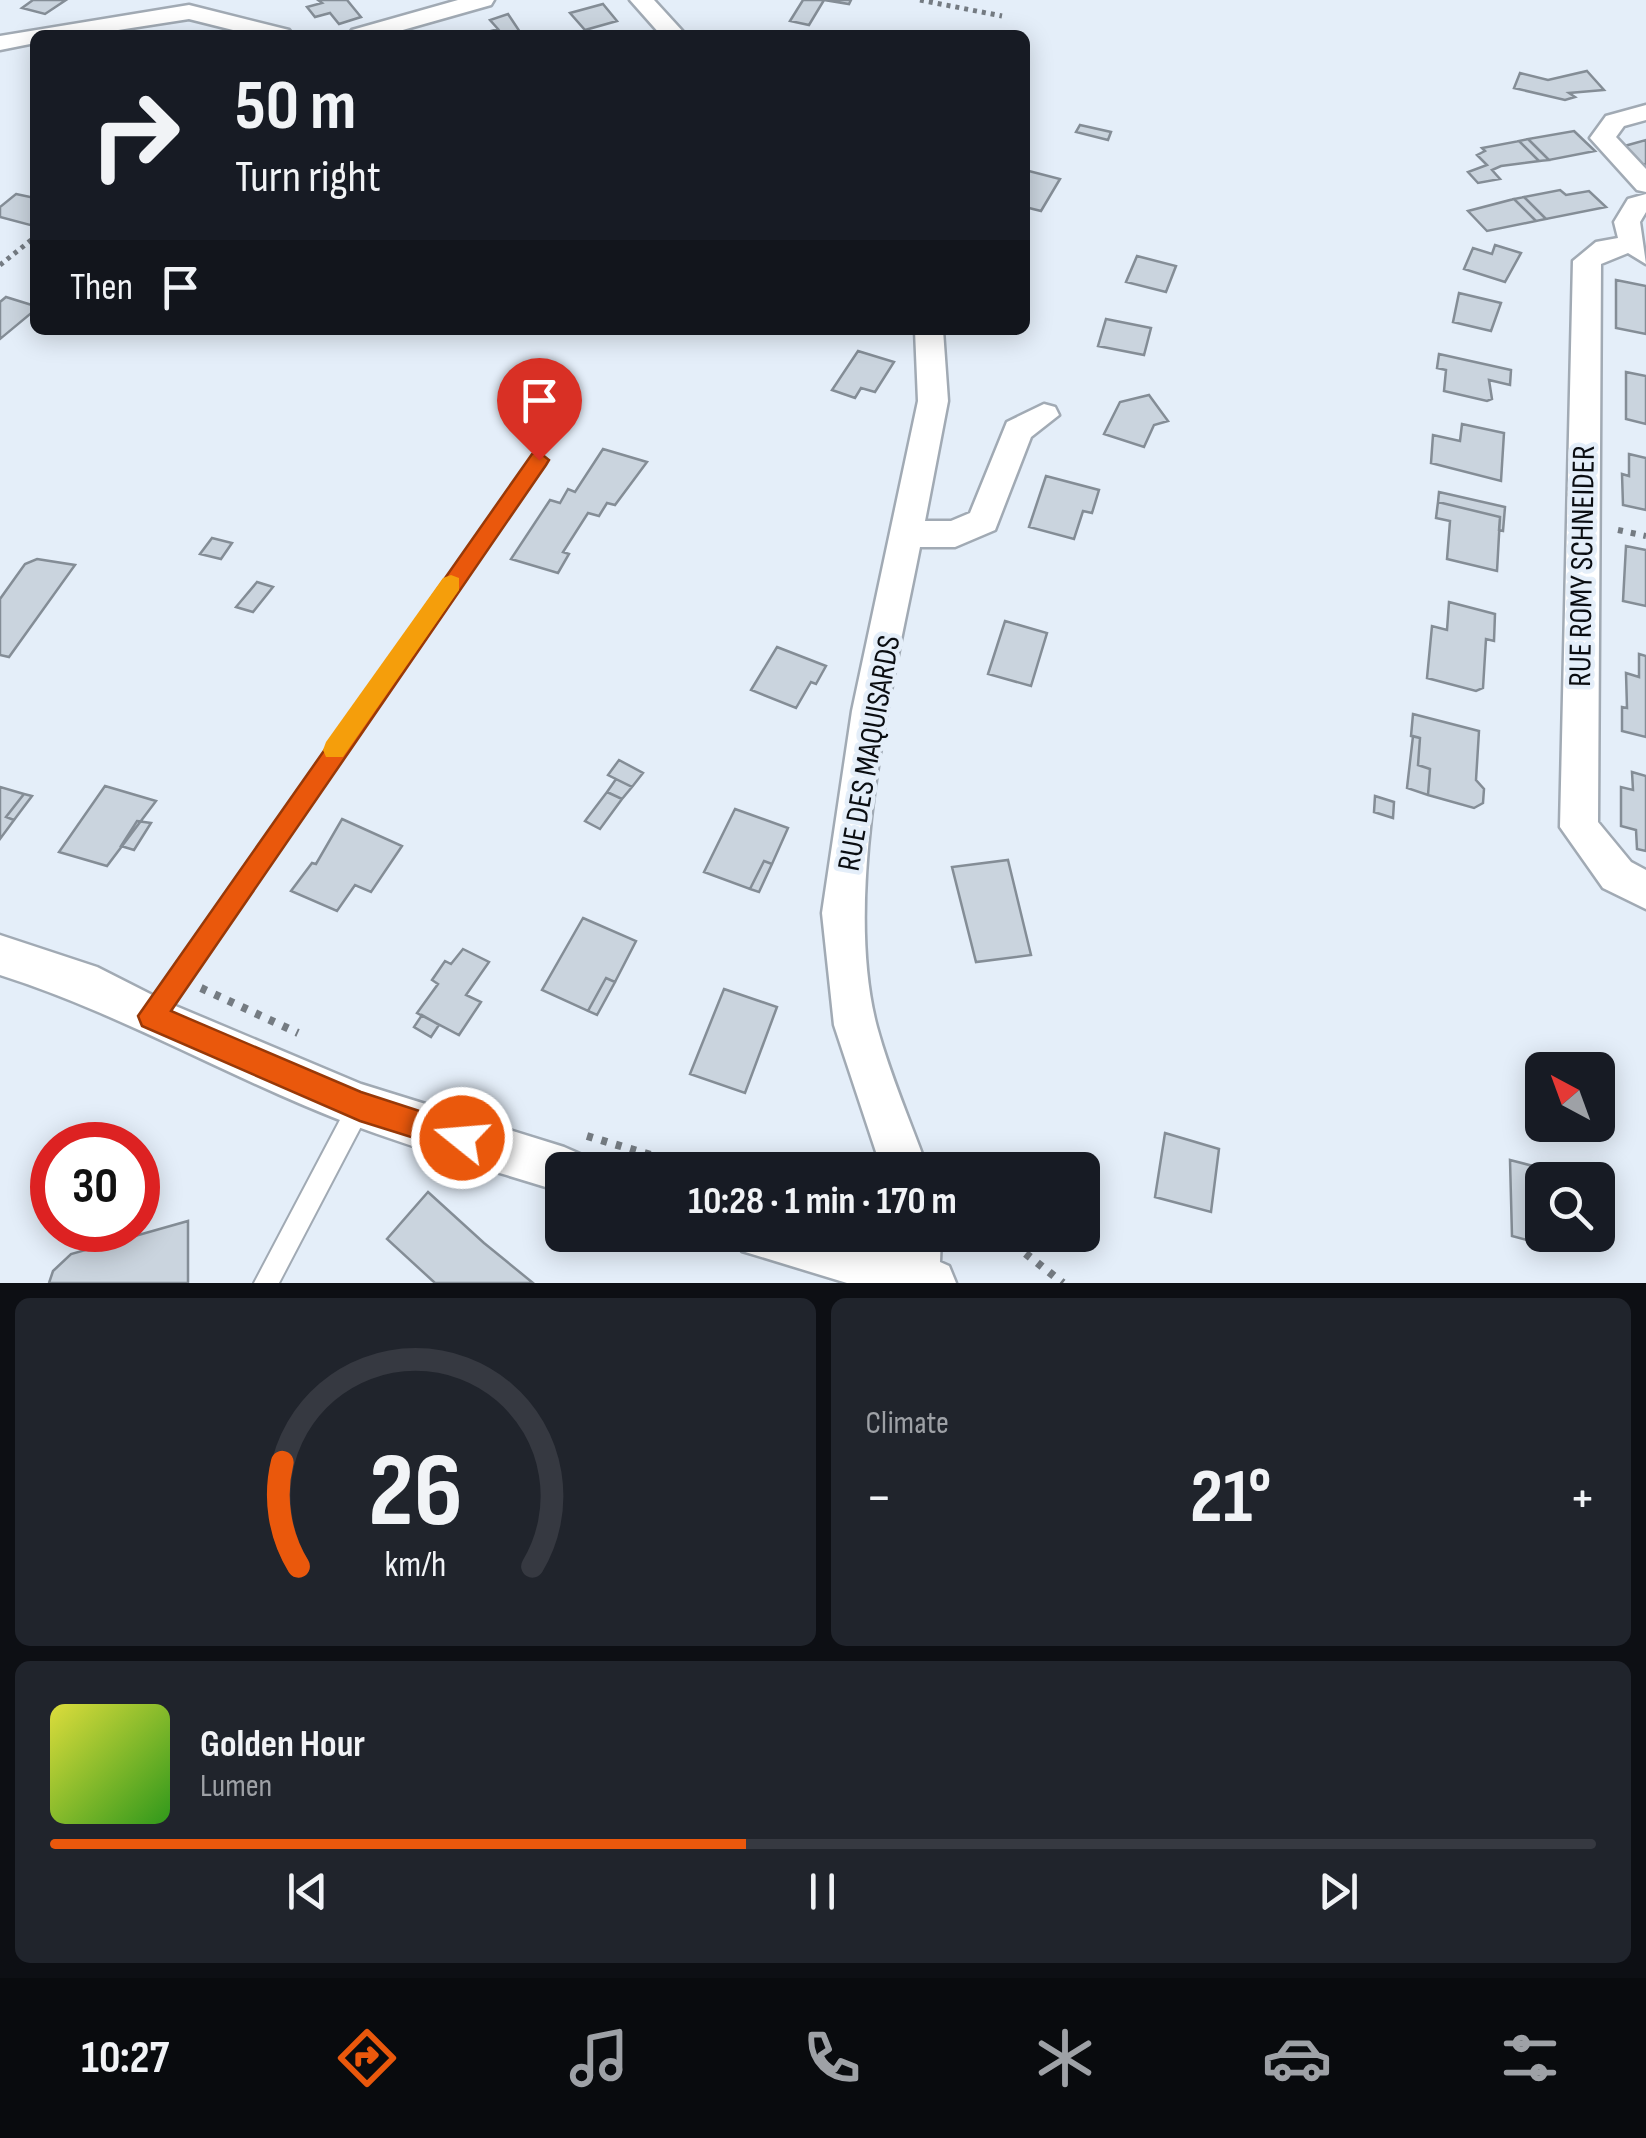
<!DOCTYPE html>
<meta charset="utf-8">
<style>
:root{--surface:#171b24;--page:#20242c;--text:#f1f3f6;--muted:#9ea1a6;--line:#363941;--accent:#ea580c}
body{margin:0;font-family:"Sofia Sans Condensed",sans-serif;background:var(--page);color:var(--text);height:100vh;display:flex;flex-direction:column;font-size:38px;white-space:nowrap}
*{box-sizing:border-box;margin:0}
p{font-size:32px;color:var(--muted)}
.icon{flex:none;width:55px;height:55px;fill:none;stroke:currentColor;stroke-width:2;stroke-linecap:round;stroke-linejoin:round}
.map{position:relative;height:1283px;overflow:hidden}
.sheet{display:flex;flex-direction:column;gap:15px;padding:15px;background:#0d0f14;flex:1}
.sheet>*{flex:none}
.hud{position:absolute;left:30px;top:30px;width:1000px;height:305px;border-radius:15px;box-shadow:0 5px 25px #0003;background:#171b24;color:var(--text);overflow:hidden}
.needle{width:65px;rotate:319deg}
.controls{position:absolute;left:1525px;top:1052px;display:grid;gap:20px}
.controls a{display:grid;place-items:center;width:90px;height:90px;border-radius:15px;background:var(--surface);box-shadow:0 5px 25px #0003;font-size:50px}
.speed{position:absolute;left:30px;top:1122px;display:flex;gap:20px;font-size:50px;font-weight:700;text-align:center}
.speed>*{display:grid;place-content:center;width:130px;height:130px;border-radius:50%;background:var(--surface);box-shadow:0 5px 25px #0003;line-height:1}
.speed .limit{border:15px solid #d22;background:#fff;color:#111}
.pin{position:absolute;display:grid;place-items:center;width:85px;height:85px;color:#fff;margin:-102px -42px;border-radius:50% 50% 50% 0;rotate:-45deg;box-shadow:0 0 10px #0007}
.pin .icon{rotate:45deg}
.me{position:absolute;width:110px;margin:-55px;rotate:287deg;stroke-linejoin:round;filter:drop-shadow(0 0 8px #0008)}
.turn{display:flex;align-items:center;gap:35px;height:210px;padding:0 40px;font-size:45px}
.turn .icon{width:130px;height:130px;stroke-width:2.5}
.turn b{display:block;font-size:70px;line-height:85px}
.then{display:flex;align-items:center;height:95px;padding:0 40px;background:#0003;gap:20px;font-size:38px}
.big{font-size:75px;font-weight:700;line-height:1.1}
.sheet .tile{flex:1;display:flex;flex-direction:column;justify-content:center;gap:15px;min-width:0;padding:0 35px;border-radius:15px;background:var(--page)}
.sheet .dial{align-items:center;gap:0}
.dial svg{height:260px;overflow:visible;fill:none;stroke:var(--line);stroke-width:7;stroke-linecap:round;text-anchor:middle}
.dial text{fill:var(--text);stroke:none}
.song{display:flex;align-items:center;gap:30px}
.cover{width:120px;height:120px;border-radius:15px;background:linear-gradient(135deg,hsl(60 70% 55%),hsl(110 70% 35%))}
.played{height:10px;border-radius:5px;background:linear-gradient(90deg,var(--accent) 45%,var(--line) 45%)}
.keys{display:flex;justify-content:space-around;direction:ltr}
.heat{display:flex;justify-content:space-between;align-items:center;font-size:55px;direction:ltr}
.sheet .tiles{flex:1;display:grid;gap:15px;grid-template-columns:1fr 1fr}
.tile:last-child{grid-column:span 2}
.trip{position:absolute;left:545px;top:1152px;width:555px;height:100px;border-radius:15px;background:var(--surface);box-shadow:0 5px 25px #0003;font-weight:700;line-height:100px;text-align:center}
.dock{display:flex;height:160px;justify-content:space-around;align-items:center;background:#090b0e;color:var(--muted)}
.dock .icon{width:70px;height:70px}
.dock .active{color:var(--accent)}
.dock b{font-size:45px;color:var(--text)}
.map>svg:first-child{display:block}
.building{fill:#cad4de;stroke:#848d96;stroke-width:2.5}
.lines{fill:none;stroke-linecap:round;stroke-linejoin:round}
.lane-casing{stroke:#a1aab4;stroke-width:4}
.street-casing{stroke:#a1aab4;stroke-width:5}
.path-far2{stroke:#747b82;stroke-width:5;stroke-dasharray:4 5;stroke-linecap:butt}
.path-far1{stroke:#747b82;stroke-width:6;stroke-dasharray:5 8;stroke-linecap:butt}
.path{stroke:#747b82;stroke-width:8;stroke-dasharray:6 9;stroke-linecap:butt}
.lane{fill:#fff;fill-rule:evenodd}
.street{fill:#fff;fill-rule:evenodd}
.route{fill:#ea580c;stroke:#983908;stroke-width:2.5}
.slow{fill:#f59e0b}
.labels{text-anchor:middle;stroke-width:9;stroke-linejoin:round;paint-order:stroke}
.street-label{font-size:32px;fill:#0a0d11;stroke:#e4eef9}
</style>
<div class="map">
<svg width="1646" height="1283" viewBox="0 0 1646 1283">
<rect width="100%" height="100%" fill="#e4eef9"/>
<path class="building" d="M33,0H66L45,14L22,8Z
M318,0H347L361,17L339,24L330,13L315,17L307,7L322,3Z
M803,0H851L849,4L824,0L809,25L790,21Z
M603,4L617,21L585,30L570,13Z
M508,14L522,35H477L498,29L490,20Z
M1587,71L1604,90L1569,93L1575,97L1565,100L1514,88L1520,73L1548,80Z
M1080,125L1111,132L1108,140L1076,132Z
M1574,131L1595,151L1549,160L1528,139Z
M1528,139L1549,160L1539,161L1519,141Z
M1646,140V164L1639,165L1621,147Z
M1519,141L1539,161L1501,166L1492,170L1500,179L1478,183L1468,172L1487,165L1477,155L1485,151L1482,148Z
M1025,170L1060,179L1041,211L1025,207Z
M1560,190L1566,195L1589,191L1606,207L1546,219L1524,197Z
M16,194L35,198V221L30,225L0,217V207Z
M1524,197L1546,219L1536,221L1514,199Z
M1514,199L1536,221L1487,231L1468,211Z
M1495,245L1521,253L1505,282L1464,269L1473,248L1492,254Z
M1137,256L1176,266L1166,292L1126,282Z
M1616,280L1646,286V334L1616,328Z
M1459,293L1501,303L1491,331L1453,322Z
M6,297L35,306V310L0,339V302Z
M1106,319L1151,328L1144,355L1098,346Z
M858,351L894,362L875,392L861,388L855,398L832,390Z
M1439,354L1511,370L1510,385L1489,380L1492,399L1487,401L1444,391L1446,370L1437,368Z
M1626,372L1646,376V424L1626,419Z
M1149,395L1168,421L1154,425L1144,447L1104,434L1120,402Z
M1462,424L1504,433L1501,481L1431,463L1433,435L1460,441Z
M603,449L647,462L615,505L607,503L599,516L588,513L563,552L569,554L558,573L511,559L550,500L560,503L568,489L575,492Z
M1629,454L1646,458V510L1623,505L1622,474L1629,476Z
M1046,476L1099,490L1092,513L1083,511L1074,539L1029,527Z
M1439,492L1505,507L1503,531L1499,530L1500,517L1438,502Z
M1438,502L1500,517L1497,571L1447,559L1450,521L1436,518Z
M212,538L232,543L221,559L200,554Z
M1626,546L1646,550V606L1623,601Z
M37,559L75,565L9,657L0,655V599L25,564Z
M257,582L273,587L253,612L236,607Z
M1449,602L1495,614L1494,641L1486,639L1483,688L1476,691L1427,678L1432,626L1447,630Z
M1005,621L1047,633L1031,686L988,674Z
M777,647L826,666L816,684L811,682L796,708L751,690Z
M1639,654L1646,656V737L1622,731V707L1627,708L1626,673L1639,677Z
M1413,714L1479,731L1476,780L1484,789L1483,803L1474,808L1428,795L1430,769L1418,765L1420,738L1411,736Z
M1413,736L1420,738L1418,765L1430,769L1428,795L1407,788Z
M619,760L643,773L632,787L608,775Z
M1632,772L1646,776V851L1637,849L1636,830L1621,826V787L1633,790Z
M616,779L632,787L622,799L607,792Z
M105,786L156,801L107,866L59,852Z
M0,787L24,794L6,817L14,820L0,839Z
M607,792L622,799L600,829L585,821Z
M24,794L32,796L14,820L6,817Z
M1375,796L1394,802L1393,818L1374,812Z
M735,809L788,828L772,864L764,861L750,889L704,872Z
M342,819L402,846L371,892L355,885L337,911L291,891L312,863L316,864Z
M137,821L151,823L134,850L121,846Z
M1008,860L1031,955L976,962L952,867Z
M764,861L772,864L759,892L750,889Z
M583,918L636,941L615,982L606,978L588,1011L542,990Z
M463,949L489,962L466,995L481,1002L459,1035L417,1013L438,984L432,980L445,961L451,964Z
M606,978L615,982L597,1015L588,1011Z
M724,989L777,1007L745,1093L690,1074Z
M422,1015L439,1025L431,1037L414,1027Z
M1165,1133L1219,1149L1211,1212L1155,1197Z
M1510,1160L1587,1180H1542V1235H1549L1550,1246L1512,1236Z
M1598,1183L1604,1249L1572,1240V1235H1598Z
M428,1192L484,1243L533,1283H435L387,1239Z
M188,1221V1283H49L53,1271L71,1254Z"/>
<g class="lines">
<defs>
<path id="lane" d="M539,454L547,460L545,464L158,1024L151,1027L144,1024L140,1017L144,1010L533,456Z
M359,1096L367,1099L370,1107L367,1115L279,1283H254L351,1099Z"/>
<path id="street" d="M458,0H494L491,5L385,35H348L352,30Z
M630,0H654L686,35H661Z
M189,5L289,30L293,35H253L189,19L86,35H35V43L0,50V36Z
M1646,105V120L1624,126L1616,137L1646,169V192L1637,190L1590,138L1606,116Z
M1646,194V212L1640,222L1646,264L1628,253L1601,264L1598,822L1631,862L1646,870V909L1603,888L1560,827L1573,261L1596,242L1618,238L1614,222L1628,199Z
M915,330H943L948,401L925,521H951L970,513L1007,422L1044,404L1055,407L1059,415L1031,437L995,530L955,547H920C893,684 841,892 877,1027C890,1075 911,1123 928,1170H882L834,1025L822,913L852,711L918,401Z
M0,935L97,967L166,1002L361,1084L564,1147L580,1154L587,1170H562V1192C495,1171 425,1152 358,1127C237,1082 123,1014 0,975Z
M735,1235H843L894,1249L895,1235H941L940,1262L949,1266L956,1283H847L742,1251Z"/>
</defs>
<use href="#lane" class="lane-casing"/>
<use href="#street" class="street-casing"/>
<path class="path-far2" d="M920,0L1002,16
M0,265L35,237"/>
<path class="path-far1" d="M1618,530L1646,536"/>
<path class="path" d="M201,988L298,1033
M587,1136L701,1170
M1002,1235L1063,1283"/>
<use href="#lane" class="lane"/>
<use href="#street" class="street"/>
</g>
<path class="route" d="M539,452L549,460L546,465L171,1011L361,1092L472,1128L477,1138L472,1148L462,1153L360,1121L142,1026L138,1016L532,454Z"/>
<path class="slow" d="M451,575L459,578V590L343,757H326L323,750L326,742L443,578Z"/>
<g class="labels">
<g class="street-label">
<text transform="translate(1581 566) rotate(-89)" y="11">RUE ROMY SCHNEIDER</text>
<text transform="translate(868 753) rotate(-80)" y="11">RUE DES MAQUISARDS</text>
</g>
</g>
</svg>
<div class="controls">
<a><svg class="needle" viewBox="-14 -14 28 28"><path d="M0-13l5 13h-10z" fill="#e53935"/><path d="M0 13l5-13h-10z" fill="#9ea1a6"/></svg></a>
<a><svg class="icon" aria-label="search" viewBox="0 0 24 24"><circle cx="10" cy="10" r="6"/><path d="M15 15l6 6"/></svg></a>
</div>
<div class="speed"><div class="limit">30</div></div>
<div class="pin" style="left:539px;top:460px;background:#d93025"><svg class="icon" aria-label="arrive" viewBox="0 0 24 24"><path d="M6 21V4h12l-3 4 3 4H6"/></svg></div>
<svg class="me" style="left:462px;top:1138px" viewBox="-20 -20 40 40"><circle r="17" fill="#ea580c" stroke="#fff" stroke-width="3"/><path d="M0-11L8 9 0 5-8 9z" fill="#fff"/></svg>
<div class="trip">10:28 · 1 min · 170 m</div>
<div class="hud">
<div class="turn"><svg class="icon" aria-label="right" viewBox="0 0 24 24"><path d="M7 20v-9h11M14 6l5 5-5 5"/></svg><div><b>50 m</b>Turn right</div></div>
<div class="then">Then<svg class="icon" aria-label="arrive" viewBox="0 0 24 24"><path d="M6 21V4h12l-3 4 3 4H6"/></svg></div>
</div>
</div>
<section class="sheet">
<div class="tiles">
<div class="tile dial"><svg viewBox="0 0 100 80">
<path d="M14 69A42 42 0 1 1 86 69"/>
<path d="M14 69A42 42 0 0 1 9 37" stroke="#ea580c"/>
<text x="50" y="56" font-size="32" font-weight="700">26</text>
<text x="50" y="72" font-size="11">km/h</text>
</svg></div>
<div class="tile"><p>Climate</p>
<div class="heat"><a>−</a><b class="big">21°</b><a>+</a></div>
</div>
<div class="tile">
<div class="song"><i class="cover"></i><div><b>Golden Hour</b><p>Lumen</p></div></div>
<div class="played"></div>
<div class="keys"><svg class="icon" aria-label="previous" viewBox="0 0 24 24"><path d="M18 5L8 12l10 7zM5 5v14"/></svg><svg class="icon" aria-label="pause" viewBox="0 0 24 24"><path d="M8 5v14M16 5v14"/></svg><svg class="icon" aria-label="next" viewBox="0 0 24 24"><path d="M6 5l10 7-10 7zM19 5v14"/></svg></div>
</div>
</div>
</section>
<nav class="dock">
<b>10:27</b>
<svg class="icon active" aria-label="directions" viewBox="0 0 24 24"><path d="M12 3l9 9-9 9-9-9zM9 14v-3h6M13 9l2 2-2 2"/></svg>
<svg class="icon" aria-label="music" viewBox="0 0 24 24"><path d="M9 18V5l10-2v13"/><circle cx="6" cy="18" r="3"/><circle cx="16" cy="16" r="3"/></svg>
<svg class="icon" aria-label="phone" viewBox="0 0 24 24"><path d="M5 4h4l2 5-3 2q2 4 5 5l2-3 5 2v4C11 20 4 13 5 4z"/></svg>
<svg class="icon" aria-label="climate" viewBox="0 0 24 24"><path d="M12 3v18M4 7l16 10M4 17L20 7"/></svg>
<svg class="icon" aria-label="car" viewBox="0 0 24 24"><path d="M5 17H2v-5l4-1 3-4h7l3 4 3 1v5h-3M9 17h6M6 11h13"/><circle cx="7" cy="17" r="2"/><circle cx="17" cy="17" r="2"/></svg>
<svg class="icon" aria-label="filters" viewBox="0 0 24 24"><path d="M4 7h16M4 17h16"/><circle cx="9" cy="7" r="2"/><circle cx="15" cy="17" r="2"/></svg>
</nav>
